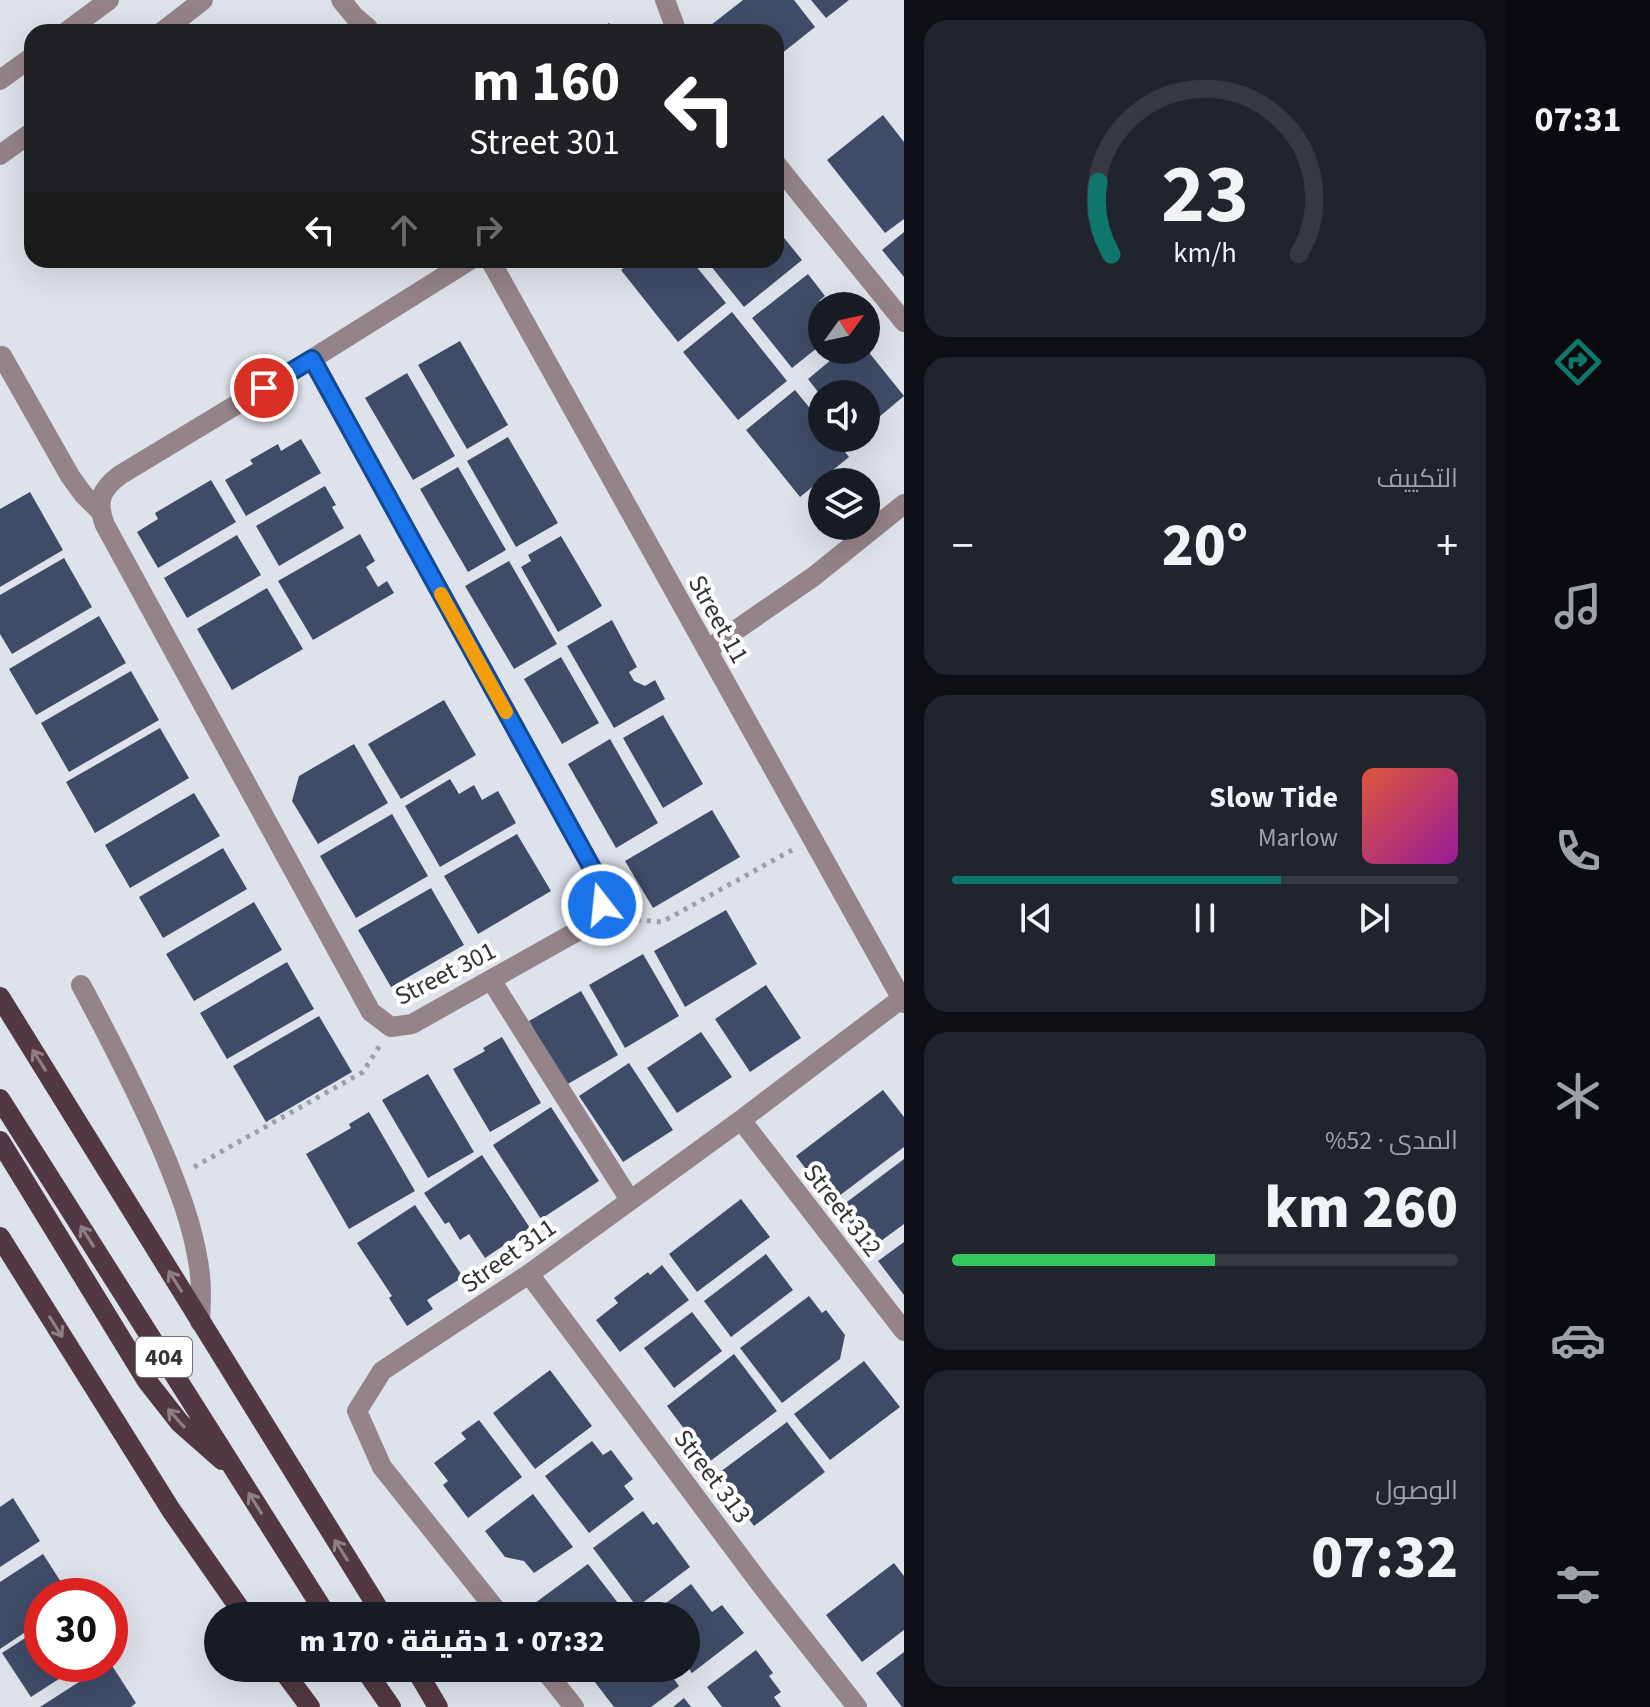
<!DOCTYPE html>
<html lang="ar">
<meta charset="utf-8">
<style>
:root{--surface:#171b24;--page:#20242c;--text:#f1f3f6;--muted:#9ea1a6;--line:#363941;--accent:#0f766e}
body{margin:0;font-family:"Source Sans 3",Cairo,sans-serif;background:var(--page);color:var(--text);direction:rtl;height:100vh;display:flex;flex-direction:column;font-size:30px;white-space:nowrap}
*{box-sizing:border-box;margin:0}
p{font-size:26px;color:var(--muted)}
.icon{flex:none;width:44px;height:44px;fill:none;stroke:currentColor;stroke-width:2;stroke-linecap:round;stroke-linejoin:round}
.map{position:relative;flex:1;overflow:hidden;direction:ltr}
.side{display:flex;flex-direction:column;gap:20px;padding:20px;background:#0d0f14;width:602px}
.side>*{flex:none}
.banner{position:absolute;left:24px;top:24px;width:760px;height:244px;border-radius:24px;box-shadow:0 8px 32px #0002;direction:rtl;background:#202124;color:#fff;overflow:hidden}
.needle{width:52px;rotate:57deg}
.tools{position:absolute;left:808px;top:292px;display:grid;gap:16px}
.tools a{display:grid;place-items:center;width:72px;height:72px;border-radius:50%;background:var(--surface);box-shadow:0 8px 32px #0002;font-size:40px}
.speed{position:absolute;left:24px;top:1578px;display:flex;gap:16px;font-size:40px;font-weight:700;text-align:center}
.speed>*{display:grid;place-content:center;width:104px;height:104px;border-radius:50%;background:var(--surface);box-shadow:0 8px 32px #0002;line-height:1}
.speed .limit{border:12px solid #d22;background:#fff;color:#111}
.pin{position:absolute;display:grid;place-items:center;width:68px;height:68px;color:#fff;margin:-34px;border:4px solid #fff;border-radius:50%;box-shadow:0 2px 8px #0007}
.me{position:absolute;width:88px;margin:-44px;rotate:344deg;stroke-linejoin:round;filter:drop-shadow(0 0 6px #0008)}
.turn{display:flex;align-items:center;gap:28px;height:168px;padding:0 32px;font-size:36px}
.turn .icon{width:104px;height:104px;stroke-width:2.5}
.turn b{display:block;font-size:56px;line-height:68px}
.lanes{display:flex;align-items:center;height:76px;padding:0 32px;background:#0003;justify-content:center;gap:40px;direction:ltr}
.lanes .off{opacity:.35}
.big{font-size:60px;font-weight:800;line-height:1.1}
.side .widget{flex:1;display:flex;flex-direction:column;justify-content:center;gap:12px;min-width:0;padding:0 28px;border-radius:24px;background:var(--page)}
.side .dial{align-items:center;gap:0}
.dial svg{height:208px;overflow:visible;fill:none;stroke:var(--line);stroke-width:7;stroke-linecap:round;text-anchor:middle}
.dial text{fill:var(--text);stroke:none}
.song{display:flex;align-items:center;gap:24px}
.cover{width:96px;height:96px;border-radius:12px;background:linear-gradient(135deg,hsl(10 70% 55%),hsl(300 70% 35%))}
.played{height:8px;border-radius:4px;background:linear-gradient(90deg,var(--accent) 65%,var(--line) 65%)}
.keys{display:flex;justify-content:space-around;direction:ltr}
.heat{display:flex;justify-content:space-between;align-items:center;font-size:44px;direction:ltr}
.charge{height:12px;border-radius:6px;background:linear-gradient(90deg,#34c759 52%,var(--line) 0)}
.trip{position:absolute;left:204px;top:1602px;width:496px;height:80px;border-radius:40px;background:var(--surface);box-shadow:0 8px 32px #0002;font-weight:800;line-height:80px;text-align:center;direction:rtl}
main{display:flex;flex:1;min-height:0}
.menu{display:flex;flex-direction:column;width:144px;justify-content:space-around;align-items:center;background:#090b0e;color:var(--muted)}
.menu .icon{width:56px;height:56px}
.menu .on{color:var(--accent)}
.menu b{font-size:36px;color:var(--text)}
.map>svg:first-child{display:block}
.building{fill:#3f4c67}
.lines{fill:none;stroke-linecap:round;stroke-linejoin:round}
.path{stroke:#9c9fa5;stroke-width:5;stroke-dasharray:4 6;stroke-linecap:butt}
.minor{stroke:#948389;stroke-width:20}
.major{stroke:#523842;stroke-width:20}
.oneway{stroke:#8f7e84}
.route-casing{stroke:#114b97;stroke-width:20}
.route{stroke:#1a73e8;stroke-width:14}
.slow{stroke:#f59e0b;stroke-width:14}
.labels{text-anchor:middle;stroke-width:8;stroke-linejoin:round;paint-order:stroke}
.shield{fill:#fff;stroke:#707173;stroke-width:2}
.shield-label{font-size:24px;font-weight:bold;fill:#323437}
.street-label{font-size:26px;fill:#323437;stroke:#fff}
</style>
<main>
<nav class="menu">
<b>07:31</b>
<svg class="icon on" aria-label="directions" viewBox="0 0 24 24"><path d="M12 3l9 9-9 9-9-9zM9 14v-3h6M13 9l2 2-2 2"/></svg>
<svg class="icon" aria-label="music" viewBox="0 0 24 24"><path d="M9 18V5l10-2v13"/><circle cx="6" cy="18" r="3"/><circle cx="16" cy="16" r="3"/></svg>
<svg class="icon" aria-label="phone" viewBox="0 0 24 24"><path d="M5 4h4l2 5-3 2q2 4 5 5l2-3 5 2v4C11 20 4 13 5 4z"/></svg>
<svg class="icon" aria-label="climate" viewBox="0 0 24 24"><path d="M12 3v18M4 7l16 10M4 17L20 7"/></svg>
<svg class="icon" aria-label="car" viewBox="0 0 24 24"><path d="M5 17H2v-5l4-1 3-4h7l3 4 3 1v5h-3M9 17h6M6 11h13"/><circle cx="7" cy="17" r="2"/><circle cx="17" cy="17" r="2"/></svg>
<svg class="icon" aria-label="filters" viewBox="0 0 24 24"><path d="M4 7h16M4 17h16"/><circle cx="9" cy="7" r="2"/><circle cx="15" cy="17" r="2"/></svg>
</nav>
<section class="side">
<div class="widget dial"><svg viewBox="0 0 100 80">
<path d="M14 69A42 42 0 1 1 86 69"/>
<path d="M14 69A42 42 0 0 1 9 41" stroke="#0f766e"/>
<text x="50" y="56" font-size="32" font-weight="700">23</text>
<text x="50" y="72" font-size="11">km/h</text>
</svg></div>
<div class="widget"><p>التكييف</p>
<div class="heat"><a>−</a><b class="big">20°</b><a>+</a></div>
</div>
<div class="widget">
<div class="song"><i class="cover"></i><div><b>Slow Tide</b><p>Marlow</p></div></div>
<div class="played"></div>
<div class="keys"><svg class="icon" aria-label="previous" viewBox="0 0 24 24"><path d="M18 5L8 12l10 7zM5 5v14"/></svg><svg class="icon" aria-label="pause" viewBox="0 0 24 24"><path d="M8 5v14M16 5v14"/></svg><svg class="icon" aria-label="next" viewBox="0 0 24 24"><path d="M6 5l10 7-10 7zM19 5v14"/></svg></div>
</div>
<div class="widget"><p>المدى · 52%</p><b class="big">260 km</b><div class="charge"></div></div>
<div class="widget"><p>الوصول</p><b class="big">07:32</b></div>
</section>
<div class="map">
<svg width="904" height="1707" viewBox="0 0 904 1707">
<rect width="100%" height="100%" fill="#dee3eb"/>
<path class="building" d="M743,0H794L815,27L776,58V32H717L711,25Z
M811,0H849L826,18Z
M609,23L616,32H597Z
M883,115L904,142V219L885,233L827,160Z
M776,228L802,260L744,307L706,260H776Z
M904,232V277L882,250Z
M633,260H691L726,303L678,342L621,270Z
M808,274L825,296L819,301L822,304V344L792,368L752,318Z
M732,312L787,381L738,420L683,352Z
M460,341L508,425L467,449L418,365Z
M843,350H867L904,396L866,428V394H822V397L808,379Z
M407,373L455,456L413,480L365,398Z
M795,390L822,423V438H834L849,457L800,497L746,430Z
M508,437L558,523L516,547L467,461Z
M301,439L321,473L246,516L225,480L253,464L250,460L278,444L281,451Z
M458,467L506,550L468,572L420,489Z
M211,480L236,522L158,568L137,532L158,519L155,513Z
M325,486L336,505L332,507L344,528L279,566L256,526Z
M30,492L63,550L0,587V509Z
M360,534L375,561L366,567L378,587L387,581L394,593L313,640L278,581Z
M237,535L261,575L187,618L164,578Z
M561,536L602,606L558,632L521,567L531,561L528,555Z
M64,558L92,607L12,654L0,634V595Z
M509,561L557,644L514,669L465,586Z
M267,588L303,649L232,690L197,629Z
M99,616L126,663L36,715L9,669Z
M612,620L637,667L629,672L634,681L645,686L655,680L665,699L614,728L567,646Z
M561,657L599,723L562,744L524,679Z
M131,671L159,720L69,772L41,723Z
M444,700L476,755L401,799L368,744Z
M663,715L703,784L663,808L623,738Z
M160,728L189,778L95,833L66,782Z
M610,739L658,823L616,848L568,764Z
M354,744L388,803L318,844L292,801L299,776Z
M450,779L459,794L474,785L482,800L498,791L516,823L440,867L405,806Z
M194,793L220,836L130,888L105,845Z
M712,810L740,857L653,908L625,861Z
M392,814L428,876L356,918L320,856Z
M517,834L551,891L478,934L444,876Z
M223,848L247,889L163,938L139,897Z
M431,888L464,945L391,987L358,930Z
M254,902L282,950L194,1001L166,954Z
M726,910L757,964L685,1007L654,951Z
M643,954L679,1016L625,1048L589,985Z
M287,962L314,1009L227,1059L200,1013Z
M766,985L801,1038L750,1072L715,1019Z
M581,991L618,1055L566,1085L529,1021Z
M319,1016L352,1072L266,1122L233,1066Z
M701,1032L732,1077L677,1113L647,1068Z
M502,1037L541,1103L490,1132L453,1069L485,1051L483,1048Z
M629,1063L673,1130L623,1162L579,1096Z
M428,1074L474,1152L428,1178L382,1100Z
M883,1090L904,1117V1147L831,1202L796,1156Z
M551,1107L599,1181L541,1219L493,1145Z
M369,1112L415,1191L349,1229L306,1154L351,1128L349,1124Z
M482,1155L530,1228L485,1258L469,1234L460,1240L449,1222L445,1224L424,1193Z
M904,1159V1224L870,1249L839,1208Z
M741,1199L770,1237L697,1292L669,1254Z
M415,1205L463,1277L427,1300L433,1309L407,1326L389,1298L392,1296L357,1243Z
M904,1242V1295L878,1261Z
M766,1254L793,1290L731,1337L704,1301Z
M662,1265L689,1300L620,1352L596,1320L618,1303L614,1298L648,1272L650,1275Z
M809,1296L822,1313L826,1310L845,1335L840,1359L782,1403L740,1348Z
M692,1312L722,1351L674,1388L644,1348Z
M734,1354L777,1411L709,1462L667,1406Z
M864,1361L900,1407L830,1460L794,1414Z
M550,1370L592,1426L535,1469L493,1413Z
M479,1420L522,1477L468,1518L443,1485L448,1481L434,1463L466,1439L461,1433Z
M787,1422L825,1472L754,1526L716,1475Z
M592,1441L603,1455L611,1450L633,1479L624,1486L634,1499L589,1533L545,1476Z
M533,1494L573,1547L534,1573L524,1561L505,1557L485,1531Z
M13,1498L40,1541L0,1567V1507Z
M643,1511L653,1525L657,1522L690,1567L637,1607L593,1548Z
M43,1554L70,1596H42V1621L0,1649V1582Z
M894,1563L904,1576V1630L862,1662L826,1615Z
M588,1564L628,1616H544L535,1603Z
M691,1584L712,1612L722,1605L744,1633L692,1673L686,1665V1616H649Z
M42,1627V1664H82L31,1697L2,1653Z
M756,1650L773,1673L769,1676L781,1692L774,1697L781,1707H722L707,1687Z
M904,1652V1707H902L876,1673Z
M107,1664H111L136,1703L131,1707H40Z
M584,1668H666L679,1686L651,1707H614Z
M684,1698L691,1707H673Z"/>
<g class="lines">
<path class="path" d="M617,918L662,922L792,850
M194,1167L363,1072L380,1045"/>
<path class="minor" d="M341,0L355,17L368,28
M665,0L677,32
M66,32L109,0
M162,32L203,0
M0,80L32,57
M0,155L32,132
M776,164L904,322
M490,260L904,1003
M2,356L70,476L83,494L100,511
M312,359L597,877L602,905L583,928L412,1024L391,1027L371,1012L105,525C96,502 100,490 120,475L312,359L470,260
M707,650L813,577L904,504
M491,980L630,1200
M81,985C111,1041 140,1097 165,1156C179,1190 192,1224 198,1261C202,1281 201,1301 200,1322
M741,1120L904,1331
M529,1274L762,1586L857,1707
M501,1616L382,1467L357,1411L382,1371L529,1274L741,1120L901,999
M543,1668L574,1707"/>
<path class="major" d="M0,997L383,1616
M0,1099L327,1616
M0,1141L147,1381L180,1423L222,1460
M0,1237L171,1510L245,1616
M281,1668L310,1707
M364,1668L391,1707
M415,1668L438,1707"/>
</g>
<defs><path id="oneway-shaft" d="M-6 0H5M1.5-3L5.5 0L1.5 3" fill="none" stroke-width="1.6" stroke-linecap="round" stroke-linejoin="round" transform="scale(2)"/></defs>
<g class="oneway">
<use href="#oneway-shaft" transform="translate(39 1060) rotate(-122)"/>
<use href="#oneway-shaft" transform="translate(87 1236) rotate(-122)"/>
<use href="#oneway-shaft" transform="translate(175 1281) rotate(-122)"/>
<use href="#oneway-shaft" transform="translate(56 1327) rotate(58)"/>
<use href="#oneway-shaft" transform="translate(176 1418) rotate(-132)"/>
<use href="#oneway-shaft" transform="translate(255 1503) rotate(-122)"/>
<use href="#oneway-shaft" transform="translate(341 1550) rotate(-122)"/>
</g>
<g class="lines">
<defs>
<path id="route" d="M264,388L312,359L597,877L602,905"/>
</defs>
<use href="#route" class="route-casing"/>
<use href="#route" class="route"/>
<path class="slow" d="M441,594L506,712"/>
</g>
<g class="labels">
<rect class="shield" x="136" y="1337" width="56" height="40" rx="6"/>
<g class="shield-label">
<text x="164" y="1365">404</text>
</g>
<g class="street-label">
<text transform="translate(719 619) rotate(61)" y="9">Street 11</text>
<text transform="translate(445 973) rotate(-27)" y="9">Street 301</text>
<text transform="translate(843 1210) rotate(52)" y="9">Street 312</text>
<text transform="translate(508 1255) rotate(-35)" y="9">Street 311</text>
<text transform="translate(713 1476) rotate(53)" y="9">Street 313</text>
</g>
</g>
</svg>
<div class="tools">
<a><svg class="needle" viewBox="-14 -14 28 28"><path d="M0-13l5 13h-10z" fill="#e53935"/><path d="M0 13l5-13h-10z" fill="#9ea1a6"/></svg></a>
<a><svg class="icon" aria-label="sound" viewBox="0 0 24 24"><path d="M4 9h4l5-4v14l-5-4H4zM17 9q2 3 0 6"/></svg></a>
<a><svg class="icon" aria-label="layers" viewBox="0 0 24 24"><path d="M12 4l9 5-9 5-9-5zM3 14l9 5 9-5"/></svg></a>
</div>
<div class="speed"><div class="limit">30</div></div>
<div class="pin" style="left:264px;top:388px;background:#d93025"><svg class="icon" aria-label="arrive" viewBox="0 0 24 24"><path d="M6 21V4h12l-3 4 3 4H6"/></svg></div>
<svg class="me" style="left:602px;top:905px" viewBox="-20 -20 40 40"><circle r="17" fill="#1a73e8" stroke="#fff" stroke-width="3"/><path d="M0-11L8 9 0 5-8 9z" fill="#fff"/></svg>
<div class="trip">07:32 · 1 دقيقة · 170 m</div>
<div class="banner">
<div class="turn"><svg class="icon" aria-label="left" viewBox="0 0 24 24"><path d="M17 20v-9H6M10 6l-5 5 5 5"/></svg><div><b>160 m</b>Street 301</div></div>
<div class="lanes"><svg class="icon" aria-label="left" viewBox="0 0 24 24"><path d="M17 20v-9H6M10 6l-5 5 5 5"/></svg><svg class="icon off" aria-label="ahead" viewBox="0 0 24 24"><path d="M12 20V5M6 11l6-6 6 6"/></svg><svg class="icon off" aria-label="right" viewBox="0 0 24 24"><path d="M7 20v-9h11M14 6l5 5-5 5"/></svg></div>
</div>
</div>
</main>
